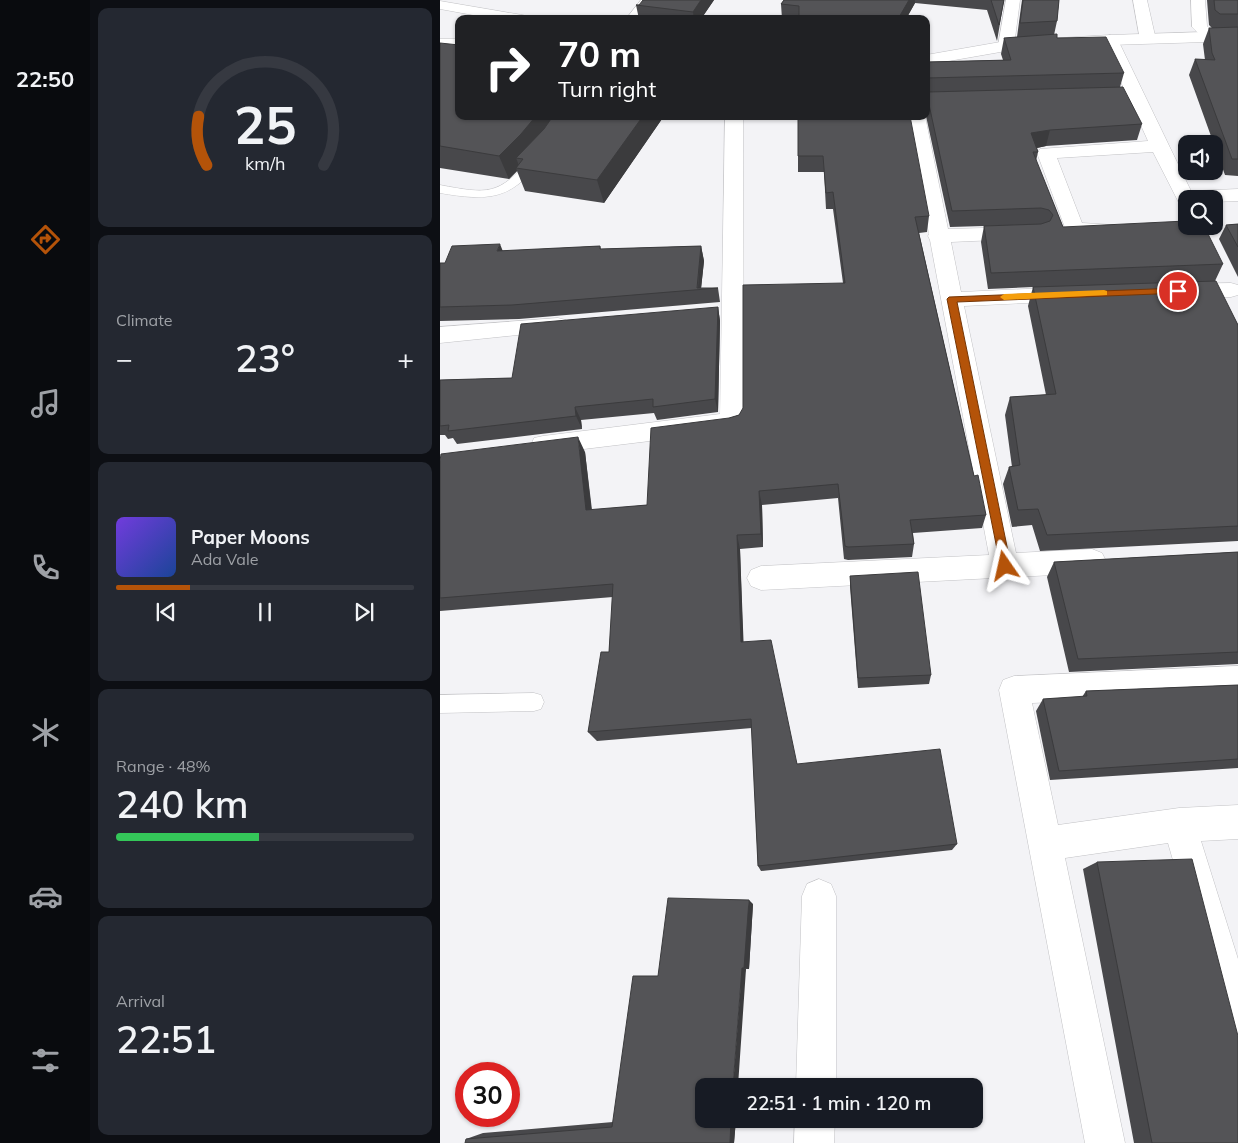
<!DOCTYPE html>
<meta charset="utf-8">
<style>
:root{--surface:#171b24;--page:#242831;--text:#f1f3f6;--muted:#9ea1a6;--line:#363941;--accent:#b45309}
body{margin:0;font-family:Mulish,sans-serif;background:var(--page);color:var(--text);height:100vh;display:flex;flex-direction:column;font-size:19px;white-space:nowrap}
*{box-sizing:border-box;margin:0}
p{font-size:16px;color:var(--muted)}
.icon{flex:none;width:28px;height:28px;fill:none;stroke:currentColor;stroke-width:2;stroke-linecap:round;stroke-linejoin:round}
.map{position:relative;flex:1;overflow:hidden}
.sheet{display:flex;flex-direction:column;gap:8px;padding:8px;background:#0d0f14;width:350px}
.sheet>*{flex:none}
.top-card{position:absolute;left:15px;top:15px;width:475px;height:105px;border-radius:10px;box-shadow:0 1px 4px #0004;background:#202124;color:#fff;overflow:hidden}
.tools{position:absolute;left:738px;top:135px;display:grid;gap:10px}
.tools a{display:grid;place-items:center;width:45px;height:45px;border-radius:10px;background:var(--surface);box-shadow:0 1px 4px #0004;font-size:25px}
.speed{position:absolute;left:15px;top:1062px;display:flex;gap:10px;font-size:25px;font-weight:700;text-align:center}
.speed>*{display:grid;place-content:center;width:65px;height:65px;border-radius:50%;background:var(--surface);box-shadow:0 1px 4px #0004;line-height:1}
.speed .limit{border:8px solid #d22;background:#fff;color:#111}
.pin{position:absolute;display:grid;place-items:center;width:42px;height:42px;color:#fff;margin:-21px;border:2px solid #fff;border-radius:50%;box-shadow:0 1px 5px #0007}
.me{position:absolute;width:55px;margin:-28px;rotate:349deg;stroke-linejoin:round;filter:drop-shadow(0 0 4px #0008)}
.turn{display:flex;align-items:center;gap:18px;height:105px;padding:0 20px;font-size:22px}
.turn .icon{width:65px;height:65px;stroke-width:2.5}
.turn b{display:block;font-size:35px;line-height:42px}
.big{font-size:38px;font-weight:600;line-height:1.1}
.sheet .widget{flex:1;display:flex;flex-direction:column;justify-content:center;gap:8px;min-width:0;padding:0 18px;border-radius:10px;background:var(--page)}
.sheet .dial{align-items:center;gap:0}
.dial svg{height:130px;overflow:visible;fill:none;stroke:var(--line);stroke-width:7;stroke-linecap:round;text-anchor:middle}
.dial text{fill:var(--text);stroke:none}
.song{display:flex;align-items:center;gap:15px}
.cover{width:60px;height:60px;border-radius:8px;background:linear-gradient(135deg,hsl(260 70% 55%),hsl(220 70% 35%))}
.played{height:5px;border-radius:2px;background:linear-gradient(90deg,var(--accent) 25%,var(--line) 25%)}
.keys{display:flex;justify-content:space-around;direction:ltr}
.heat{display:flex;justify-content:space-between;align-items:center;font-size:28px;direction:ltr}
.charge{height:8px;border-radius:4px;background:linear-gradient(90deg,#34c759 48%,var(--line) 0)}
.trip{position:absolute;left:255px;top:1078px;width:288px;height:50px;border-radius:10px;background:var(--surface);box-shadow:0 1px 4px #0004;font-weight:600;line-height:50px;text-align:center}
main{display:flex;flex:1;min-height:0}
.tabs{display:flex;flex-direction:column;width:90px;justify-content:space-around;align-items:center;background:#090b0e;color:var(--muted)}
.tabs .icon{width:35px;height:35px}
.tabs .on{color:var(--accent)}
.tabs b{font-size:22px;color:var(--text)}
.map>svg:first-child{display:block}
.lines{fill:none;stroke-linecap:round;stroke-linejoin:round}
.service-casing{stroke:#c2c2c5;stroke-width:1}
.minor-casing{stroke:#c2c2c5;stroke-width:1}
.tertiary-casing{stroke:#c2c2c5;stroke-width:1}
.service{fill:#fff;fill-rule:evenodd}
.minor{fill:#fff;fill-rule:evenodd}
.tertiary{fill:#fff;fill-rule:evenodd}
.wall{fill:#48484b}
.shaded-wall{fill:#3b3b3d}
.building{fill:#545457;stroke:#3b3b3d}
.route{fill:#b45309;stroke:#753606}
.slow{fill:#f59e0b}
</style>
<main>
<nav class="tabs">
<b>22:50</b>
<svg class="icon on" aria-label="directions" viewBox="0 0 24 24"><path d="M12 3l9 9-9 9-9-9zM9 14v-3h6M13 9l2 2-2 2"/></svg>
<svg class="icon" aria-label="music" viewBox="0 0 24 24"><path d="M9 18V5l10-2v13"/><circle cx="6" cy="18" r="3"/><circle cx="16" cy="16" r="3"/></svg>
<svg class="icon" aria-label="phone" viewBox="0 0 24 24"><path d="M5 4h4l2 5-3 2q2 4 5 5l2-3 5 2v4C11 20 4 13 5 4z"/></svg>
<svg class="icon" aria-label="climate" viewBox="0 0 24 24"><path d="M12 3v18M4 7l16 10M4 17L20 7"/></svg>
<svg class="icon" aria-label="car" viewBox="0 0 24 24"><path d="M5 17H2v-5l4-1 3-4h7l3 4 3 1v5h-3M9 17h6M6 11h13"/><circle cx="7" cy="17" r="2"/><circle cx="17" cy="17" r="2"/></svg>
<svg class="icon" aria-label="filters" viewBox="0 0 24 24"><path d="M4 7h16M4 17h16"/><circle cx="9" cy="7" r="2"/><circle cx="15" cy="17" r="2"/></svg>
</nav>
<section class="sheet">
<div class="widget dial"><svg viewBox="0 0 100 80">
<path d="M14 69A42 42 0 1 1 86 69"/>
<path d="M14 69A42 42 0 0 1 9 39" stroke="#b45309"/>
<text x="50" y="56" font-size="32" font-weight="700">25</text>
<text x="50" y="72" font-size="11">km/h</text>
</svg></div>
<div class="widget"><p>Climate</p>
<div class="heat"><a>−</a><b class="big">23°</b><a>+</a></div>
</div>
<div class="widget">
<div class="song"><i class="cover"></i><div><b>Paper Moons</b><p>Ada Vale</p></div></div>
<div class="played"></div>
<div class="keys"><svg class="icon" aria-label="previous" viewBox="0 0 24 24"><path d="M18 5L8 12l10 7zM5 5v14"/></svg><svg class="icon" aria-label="pause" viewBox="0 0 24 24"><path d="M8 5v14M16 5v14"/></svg><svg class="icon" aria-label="next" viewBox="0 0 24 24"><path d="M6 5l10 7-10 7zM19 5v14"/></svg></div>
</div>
<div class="widget"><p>Range · 48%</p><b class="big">240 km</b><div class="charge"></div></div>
<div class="widget"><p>Arrival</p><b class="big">22:51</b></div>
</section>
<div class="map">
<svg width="798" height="1143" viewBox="0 0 798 1143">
<rect width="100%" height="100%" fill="#f3f3f6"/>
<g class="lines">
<defs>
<path id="service" d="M95,157L101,160C71,201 47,201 0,193V185C48,194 58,196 91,158Z
M94,693L101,695L104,702L101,709L94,711L0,713V695Z"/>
<path id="minor" d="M201,0H216L201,19H186Z
M566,0H580L574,46L571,49H561L558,46Z
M693,0H707L716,40L713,43H703L700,40Z
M751,0H765L767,26L777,36L774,39H764L752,27Z
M670,35L675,37L678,40L751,191L798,189V201L774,202V199H746V205L739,203L713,152L617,158L642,223L675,225L678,229L675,233L668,235L627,233L597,153L600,149L708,141L690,101L650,102L644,101L642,97L644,93L685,91L662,40L665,37Z
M0,39H19V49H0Z
M285,116H303L304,422L301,428L292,431L103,454L94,452L91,445L94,438L103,436L280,414Z
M467,116H485L508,229L579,227L586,229L589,233L586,237L579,239L511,242L521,292L627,287L634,289L638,294L634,299L627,301L524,306L576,553L652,549L662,553L666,561L662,569L652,573L321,590L311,586L307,578L311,570L321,566L549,555L490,240L488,236L489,234Z
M791,283L798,285V295L791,297L743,298L736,296L732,291L736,286L743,284Z
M118,318L126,320L129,325L126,330L0,343V327Z
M798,666V694L592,703L618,825L739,808L798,805V839L761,841L798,959V1038L785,1032L779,1019L728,843L625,858L685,1143H645L559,690L563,680L574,676Z
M379,879L391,884L396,896V1086H356L362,896L367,884Z
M355,1119H395L394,1143H354Z"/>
<path id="tertiary" d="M0,1L82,15L87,16L89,19H55L0,9Z
M798,31V41L670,45L566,51L486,65V55L566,41L670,35Z"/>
</defs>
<use href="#service" class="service-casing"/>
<use href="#minor" class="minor-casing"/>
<use href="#tertiary" class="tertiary-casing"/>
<use href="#service" class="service"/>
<use href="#minor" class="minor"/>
<use href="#tertiary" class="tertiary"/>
</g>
<path class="wall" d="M274,0L261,19H199L196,5Z
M344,0H564L557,41L547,10L475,3L466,19H342L341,4Z
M582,0H619L617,21L614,35L617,38L684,73L680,87L702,124L697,140L606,146L597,148L598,152L596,161L623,227L783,264L775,281L798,325V541L600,551L592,525L572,527L563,484L569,467H572L565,415L570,397L606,395L588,306L593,287L548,289L541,242L544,226L577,225L510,227L486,116V62L563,60L561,54L564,38L577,37Z
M767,0H798V176L785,175L749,75L755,59L765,60L763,44L769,28H772L769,25Z
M0,43L19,116H224L164,203L85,191L77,171L69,179L0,168Z
M358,116L489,216L487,232L479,233L534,476L546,515L542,528L473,533L474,544L472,557L408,560L404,559L398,498L322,505L323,547L300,549L303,642L357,764L517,844L512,850L321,871L318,866L312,728L157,741L148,732L169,652L173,597L0,611V461L145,452L152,510L207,505L289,418L299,415L403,283L393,209H386L384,172H358Z
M798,224V277L779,239L786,225Z
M160,246L161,249L261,246L264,261L261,288H278L280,302L79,319L0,321V263H5L63,251Z
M278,307L280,321L278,412L217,420L214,413L141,420L142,429L17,444L13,438L8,439L5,435H0V380L72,378Z
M798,552V664L629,672L607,577L614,562Z
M410,576L491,675L489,684L418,688L410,587Z
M798,685V768L610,780L596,711L603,699L642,697L646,691Z
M657,862L798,1143H694L643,869Z
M313,904L309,969H306L264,1119H296L294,1143L26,1139L43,1133L173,1122L218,976Z"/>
<path class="shaded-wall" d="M261,0H274L261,19H254L253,12Z
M469,0H475V3L466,19H458Z
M96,116H122L83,159L76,158L80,168H76L77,171L69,179L59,156Z
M203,116H224L164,203L157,180Z
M610,130L606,146L587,150L591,133Z
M60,244L66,259L57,251Z
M261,246L264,261L261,289H258Z
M278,307L280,321L278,412L275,399Z
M135,407L141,420L142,429L136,416Z
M138,437L145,452L153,524L146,510Z
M319,491L322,505L323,547L321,534Z
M297,535L300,549L304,654L301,642Z
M309,900L313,904L309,969L304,968Z
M302,968L306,969L298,1086H293Z
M291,1119H296L294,1143H290Z"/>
<path class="building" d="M203,0H261L253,12L196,5H199Z
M344,0H469L458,19H359V6L341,4Z
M551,0H564L559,25Z
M583,0H619L617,21L580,23Z
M774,0H798V14H780L775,10Z
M798,27V159H792L755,59L775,60L772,53L769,28Z
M617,34V38L666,37L684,73L487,78L486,79V62L571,60L564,38Z
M0,43L19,45V116H96L81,134L59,156L0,146Z
M683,87L702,124L610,130L591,133L598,152H593L623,227L746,221V226H764L783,264L551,273L544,226L601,224L610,221L613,215L609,210L601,208L512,211L488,100L486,99V91L488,92Z
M113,116H203L157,180L76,168L83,159L76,158L104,129Z
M358,116H470L489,216L475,217L534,476L538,475L546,515L470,520L474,544L408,547L405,546L398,484L319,491L321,534L297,535L301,642L331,640L357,764L500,749L517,844L318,866L311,719L148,732L161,652H169L173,584L0,598V461L1,454L138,437L146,510L207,505L211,428L289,418L299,415L303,408V285L405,283L393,192L386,193L383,156H358Z
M798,224V247L786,225Z
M60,244L57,251L160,246V249L261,246L257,288H278L72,305L0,307V263H5L12,246Z
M776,281L798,325V526L607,535L598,509L578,510L569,467L580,465L570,397L616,394L593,287Z
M278,307L275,399L213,407V399L135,407L136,416L8,431L9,425L0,426V380L72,378L81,324Z
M798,552V652L638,659L614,562Z
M478,572L491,675L418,678L410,576Z
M798,685V759L619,771L603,699L647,696L646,691Z
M752,859L798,1036V1143H712L657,862Z
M228,898L309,900L304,968H302L293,1086H264V1119H291L290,1143H25L26,1139L172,1127L193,976H218Z"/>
<path class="route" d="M738,288L742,291L741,293L517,302L571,566L569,569H561L507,299L509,297Z"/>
<path class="slow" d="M664,290L667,291V295L564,300L560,297L564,294Z"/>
</svg>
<div class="tools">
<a><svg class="icon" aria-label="sound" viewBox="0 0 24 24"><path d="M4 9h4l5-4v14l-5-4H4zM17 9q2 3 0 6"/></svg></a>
<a><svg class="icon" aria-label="search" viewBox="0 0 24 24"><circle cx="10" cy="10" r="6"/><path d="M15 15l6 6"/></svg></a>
</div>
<div class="speed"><div class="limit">30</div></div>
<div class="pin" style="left:738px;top:291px;background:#d93025"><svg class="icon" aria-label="arrive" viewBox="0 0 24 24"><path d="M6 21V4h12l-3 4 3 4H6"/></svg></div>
<svg class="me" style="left:565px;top:566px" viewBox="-20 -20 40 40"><path d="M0-17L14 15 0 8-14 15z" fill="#b45309" stroke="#fff" stroke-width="4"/></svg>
<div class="trip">22:51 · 1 min · 120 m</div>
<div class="top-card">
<div class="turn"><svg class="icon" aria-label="right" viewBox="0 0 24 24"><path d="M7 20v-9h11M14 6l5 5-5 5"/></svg><div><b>70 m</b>Turn right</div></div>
</div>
</div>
</main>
